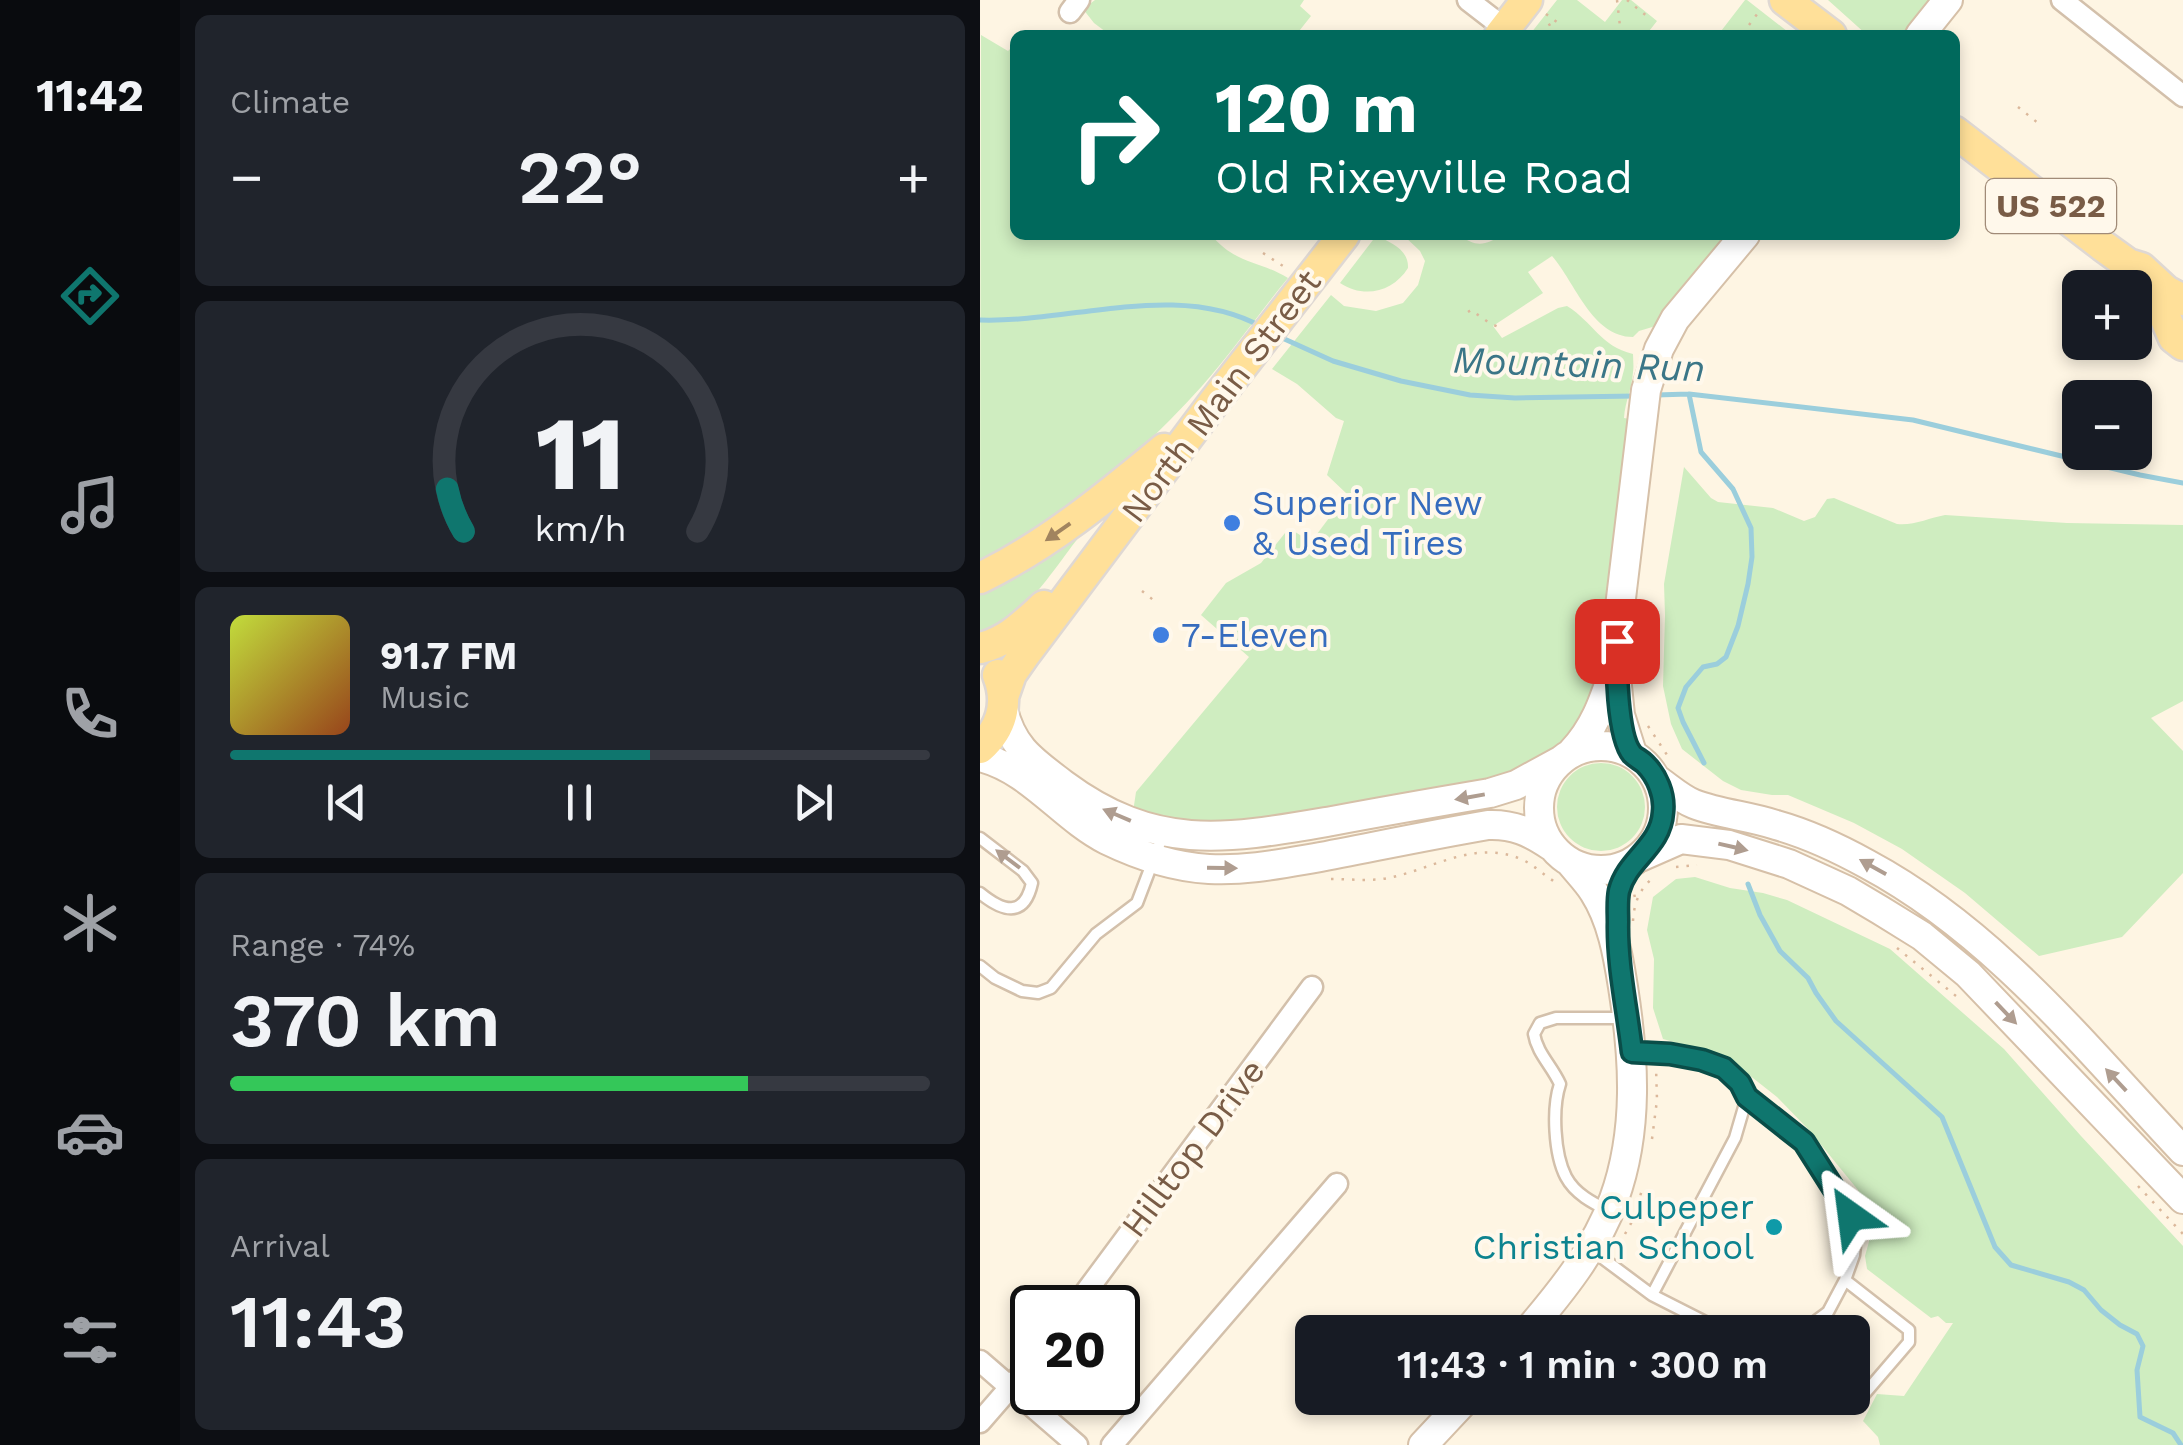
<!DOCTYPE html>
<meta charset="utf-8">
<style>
:root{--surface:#171b24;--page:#20242c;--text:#f1f3f6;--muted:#9ea1a6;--line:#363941;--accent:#0f766e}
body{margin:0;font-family:"Work Sans",sans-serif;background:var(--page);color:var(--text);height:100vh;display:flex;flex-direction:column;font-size:38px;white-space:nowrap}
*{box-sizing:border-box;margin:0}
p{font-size:32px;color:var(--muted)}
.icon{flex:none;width:55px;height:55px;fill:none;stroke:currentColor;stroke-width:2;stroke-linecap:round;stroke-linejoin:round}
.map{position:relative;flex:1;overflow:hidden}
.details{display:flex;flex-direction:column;gap:15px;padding:15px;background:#0d0f14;width:800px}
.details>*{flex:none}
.guide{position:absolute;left:30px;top:30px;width:950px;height:210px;border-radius:15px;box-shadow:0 5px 15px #0003;background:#00695c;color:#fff;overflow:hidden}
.fabs{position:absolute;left:1082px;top:270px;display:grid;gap:20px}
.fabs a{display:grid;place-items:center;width:90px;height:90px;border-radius:15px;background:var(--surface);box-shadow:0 5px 15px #0003;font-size:50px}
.speed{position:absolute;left:30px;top:1285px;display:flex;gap:20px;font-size:50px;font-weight:700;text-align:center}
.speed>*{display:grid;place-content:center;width:130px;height:130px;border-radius:50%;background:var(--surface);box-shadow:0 5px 15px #0003;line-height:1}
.speed .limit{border:5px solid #111;border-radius:15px;background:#fff;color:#111}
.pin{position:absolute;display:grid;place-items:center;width:85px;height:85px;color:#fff;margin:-42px;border-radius:20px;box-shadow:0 5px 15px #0006}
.me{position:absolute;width:110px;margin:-55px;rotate:329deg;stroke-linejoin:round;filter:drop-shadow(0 0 8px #0008)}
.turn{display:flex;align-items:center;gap:35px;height:210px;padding:0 40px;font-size:45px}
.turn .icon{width:130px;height:130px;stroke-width:2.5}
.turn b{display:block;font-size:70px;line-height:85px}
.big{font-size:75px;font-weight:600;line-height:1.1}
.details .widget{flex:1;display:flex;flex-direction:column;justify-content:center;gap:15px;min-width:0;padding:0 35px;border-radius:15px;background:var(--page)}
.details .dial{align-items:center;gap:0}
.dial svg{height:260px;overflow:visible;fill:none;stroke:var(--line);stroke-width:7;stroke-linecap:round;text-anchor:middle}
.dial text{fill:var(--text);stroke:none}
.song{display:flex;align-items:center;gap:30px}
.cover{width:120px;height:120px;border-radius:15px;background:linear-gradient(135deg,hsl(70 70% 55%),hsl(20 70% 35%))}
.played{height:10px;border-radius:5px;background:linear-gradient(90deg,var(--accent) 60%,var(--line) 60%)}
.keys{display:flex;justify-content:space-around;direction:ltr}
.heat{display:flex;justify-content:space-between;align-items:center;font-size:55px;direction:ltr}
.charge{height:15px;border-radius:8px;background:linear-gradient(90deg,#34c759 74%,var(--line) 0)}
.trip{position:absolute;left:315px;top:1315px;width:575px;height:100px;border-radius:15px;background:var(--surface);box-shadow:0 5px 15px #0003;font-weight:600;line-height:100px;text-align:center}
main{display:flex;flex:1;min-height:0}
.menu{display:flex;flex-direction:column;width:180px;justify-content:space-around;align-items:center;background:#090b0e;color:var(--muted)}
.menu .icon{width:70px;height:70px}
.menu .on{color:var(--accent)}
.menu b{font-size:45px;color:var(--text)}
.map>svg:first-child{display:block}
.green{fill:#cfedc0}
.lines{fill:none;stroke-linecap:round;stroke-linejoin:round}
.stream{stroke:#9bcedc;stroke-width:5}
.lane-casing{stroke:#d3c0ab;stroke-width:15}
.street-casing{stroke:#d3c0ab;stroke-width:25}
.secondary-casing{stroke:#d6c0a8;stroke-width:32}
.primary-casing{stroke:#dfd8d3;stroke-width:35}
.path{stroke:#dbb89b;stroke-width:2.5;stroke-dasharray:2.5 8;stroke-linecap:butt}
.lane{stroke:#fff;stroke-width:10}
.street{stroke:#fff;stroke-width:20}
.secondary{stroke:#fff;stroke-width:28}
.primary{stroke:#ffe099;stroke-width:30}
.oneway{fill:#a1845f}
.oneway2{fill:#af9d90}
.route-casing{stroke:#0a4d48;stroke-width:25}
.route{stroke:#0f766e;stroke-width:18}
.shop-dot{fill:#3f7fe0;stroke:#fff8eb;stroke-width:4}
.culture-dot{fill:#0f9aa8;stroke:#fff8eb;stroke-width:4}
.labels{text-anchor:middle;stroke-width:8;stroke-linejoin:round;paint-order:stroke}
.shield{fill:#fff8eb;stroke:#a18b78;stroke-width:2.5}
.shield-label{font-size:32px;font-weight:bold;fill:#795c46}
.street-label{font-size:35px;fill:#795c46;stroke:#fff8eb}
.shop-label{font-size:35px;fill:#366cbe;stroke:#fff8eb;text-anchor:start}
.culture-label{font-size:35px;fill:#0d838f;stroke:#fff8eb;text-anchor:end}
.water-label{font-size:38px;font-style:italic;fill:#3b7687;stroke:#fff8eb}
</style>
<main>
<nav class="menu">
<b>11:42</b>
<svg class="icon on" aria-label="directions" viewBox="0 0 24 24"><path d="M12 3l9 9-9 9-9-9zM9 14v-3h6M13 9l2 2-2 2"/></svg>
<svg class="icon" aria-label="music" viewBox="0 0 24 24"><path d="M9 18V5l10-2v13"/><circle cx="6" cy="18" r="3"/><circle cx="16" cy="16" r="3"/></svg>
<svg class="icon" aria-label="phone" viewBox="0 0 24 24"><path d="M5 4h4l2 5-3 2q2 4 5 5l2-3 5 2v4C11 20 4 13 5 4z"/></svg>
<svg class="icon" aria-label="climate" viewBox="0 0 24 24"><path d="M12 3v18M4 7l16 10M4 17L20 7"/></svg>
<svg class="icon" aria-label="car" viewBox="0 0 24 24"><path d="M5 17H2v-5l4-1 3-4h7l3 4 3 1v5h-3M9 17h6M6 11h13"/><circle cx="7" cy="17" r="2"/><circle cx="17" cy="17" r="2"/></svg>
<svg class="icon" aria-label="filters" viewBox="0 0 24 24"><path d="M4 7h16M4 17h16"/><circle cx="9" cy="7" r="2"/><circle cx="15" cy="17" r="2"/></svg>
</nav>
<section class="details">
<div class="widget"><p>Climate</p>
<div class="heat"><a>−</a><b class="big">22°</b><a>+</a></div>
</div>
<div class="widget dial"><svg viewBox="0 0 100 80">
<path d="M14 69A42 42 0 1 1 86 69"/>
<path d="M14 69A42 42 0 0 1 9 56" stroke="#0f766e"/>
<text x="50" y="56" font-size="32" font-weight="700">11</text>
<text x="50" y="72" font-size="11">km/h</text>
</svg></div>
<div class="widget">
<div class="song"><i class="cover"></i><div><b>91.7 FM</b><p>Music</p></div></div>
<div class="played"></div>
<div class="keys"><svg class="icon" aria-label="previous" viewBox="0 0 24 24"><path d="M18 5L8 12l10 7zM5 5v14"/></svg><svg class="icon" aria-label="pause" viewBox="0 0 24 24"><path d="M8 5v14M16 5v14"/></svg><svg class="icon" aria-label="next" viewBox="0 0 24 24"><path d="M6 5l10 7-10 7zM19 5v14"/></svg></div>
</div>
<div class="widget"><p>Range · 74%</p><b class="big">370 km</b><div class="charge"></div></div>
<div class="widget"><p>Arrival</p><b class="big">11:43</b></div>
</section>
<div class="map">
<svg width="1203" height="1445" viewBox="0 0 1203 1445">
<rect width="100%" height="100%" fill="#fef5e3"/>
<path class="green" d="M115,0H324L320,6L331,16L316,35H130L114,23L103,9Z
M577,0H597L625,22L642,0H651L677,21L666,35H625L621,32L618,35H554L551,33Z
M765,0H767L812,35H738Z
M848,0H954L924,35H887Z
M1,35L28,51L35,44V235H231C257,265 278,260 308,278C280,312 252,352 222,386C157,459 86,515 0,562Z
M423,235H481C494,248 508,245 521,235H756L679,325L659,331L653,337C612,337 595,282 572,256L548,272L563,293L513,326L522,338L578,308L587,306C613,322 620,346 653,354C653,360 654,366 653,372C652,388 645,402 644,418L650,419L623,668L598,732L579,743L563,759L519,782L236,827L153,812L156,792L269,657L221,615L246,583L281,563L309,528L331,542L367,494L347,475L364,421L356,418L317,384L292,369L351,295L364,306L396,311L423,303L438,285L445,261L440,251Z
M396,236C411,242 429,250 428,268C413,292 384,299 360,283Z
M704,467L731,498L738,502L793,508L824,521L835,517L847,499L854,498L917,524C933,526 949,518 965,515L1087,523L1203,525V701L1171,718L1203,751V873L1142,937L1059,956L985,893L922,849L874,823L808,795H792L761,790L743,781L702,749L691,724L683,686L685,615L684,584Z
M98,535L99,537C74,568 42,624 0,631V588Z
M577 807a44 44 0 1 1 88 0a44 44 0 1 1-88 0Z
M715,877L750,888L783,893L807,900L910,949L1024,1049L1101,1136L1203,1246V1445H900L898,1437L883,1421L897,1394L924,1396L973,1323H966L958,1316L951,1318L887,1269L885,1256L893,1227L878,1190L829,1130L797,1097L745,1056L683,1039L673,1008L674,959L667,930L673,897L696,879Z"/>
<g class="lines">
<path class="stream" d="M0,320C92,323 198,280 282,327
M300,337L353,361L421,381L490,395L535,398L655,396
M709,394L721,452L753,489L771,528L772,557L768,584L758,626L746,657L737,664L723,667L706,687L698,708L703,722L724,763
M676,395L709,394L933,420L1160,475L1203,483
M768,884L780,915L800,951L828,978L836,993L856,1021L962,1117L1015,1247L1031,1265L1089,1282L1104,1290L1121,1310L1140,1325L1157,1334L1163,1346L1157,1370L1160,1417L1193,1433L1201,1445"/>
<defs>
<path id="lane" d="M0,838L43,871L52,883C44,919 22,911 0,893
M0,966L15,978L42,991L58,993L71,988L116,934L157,903L184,832
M652,1052L690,1054L723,1060L744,1068L759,1083L767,1097L824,1142L871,1216L876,1236L874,1255L865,1280L848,1312L821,1332
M629,1211C613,1203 595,1194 586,1177C574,1154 572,1108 580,1084C572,1066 557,1053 554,1034L560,1023L576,1018H647
M613,1251L672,1295
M745,1332L672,1295L755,1138L767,1097
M853,1398L868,1407L874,1406L929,1342V1330L865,1280"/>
<path id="street" d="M488,0L532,34
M1082,0L1203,96
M90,12L99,0
M94,1308L332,987
M0,1361L97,1445
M0,1422L52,1362
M132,1445L357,1184"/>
<path id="secondary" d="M940,35L968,0
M23,709C32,748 53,761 83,784C176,853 247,839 352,821C405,811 457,802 510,793L536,785L580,761
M559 808a62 62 0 1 1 124 0a62 62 0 1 1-124 0Z
M592,752C614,729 623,703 633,673
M652,753L640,715L635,667L639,615L666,390L679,349L695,319L765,235
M0,757C50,769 82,817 127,840C158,855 194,867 229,869C265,871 300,864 335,858C393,847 450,835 508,825C534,824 550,832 571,846
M676,779C688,787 701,799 714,804C740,814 769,816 796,825C828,834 858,848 887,864C1014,932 1106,1048 1203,1151
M660,857L701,839L749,845L809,864L868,891L900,910L942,936L988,974L1203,1199
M547,1332C581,1292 616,1249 634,1199C659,1130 654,1057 643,987C638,955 632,920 614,892C608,882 598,872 590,862
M443,1445L487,1398"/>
<path id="primary" d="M805,0L851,35
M520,35L547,0
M975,132L1123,246L1148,264L1161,268L1186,291L1203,300
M1160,283L1179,303L1194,338L1203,345
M0,578C68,545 126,497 184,449
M0,648C27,642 44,624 64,606
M24,694L31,674L45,654L234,402L364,235
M0,748C22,728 29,703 18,675"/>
</defs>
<use href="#lane" class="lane-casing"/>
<use href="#street" class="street-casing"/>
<use href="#secondary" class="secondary-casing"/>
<use href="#primary" class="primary-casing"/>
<path class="path" d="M637,0L641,35
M647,0L668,17
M566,14L577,22
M769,25L781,9
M567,35V26L576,21
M1038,107L1058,123
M283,253L303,266
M488,312L491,310L511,324L524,329
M162,591L177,603
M668,726L691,761
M696,867L717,865
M351,879C372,879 393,882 413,877C456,867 498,839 543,860C555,866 564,875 575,882
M643,898L659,895
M653,921C654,902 660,888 675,876
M917,948L976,996
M672,1139L677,1100L676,1067
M1158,1186L1203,1234
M645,1234L654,1218L663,1186"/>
<use href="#lane" class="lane"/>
<use href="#street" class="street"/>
<use href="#secondary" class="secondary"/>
<use href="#primary" class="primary"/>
</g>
<defs><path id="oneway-solid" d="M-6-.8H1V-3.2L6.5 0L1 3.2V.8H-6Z" transform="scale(2.5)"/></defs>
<use class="oneway" href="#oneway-solid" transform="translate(78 532) rotate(145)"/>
<g class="oneway2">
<use href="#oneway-solid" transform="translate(490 797) rotate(170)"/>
<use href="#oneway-solid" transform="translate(137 815) rotate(-157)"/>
<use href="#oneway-solid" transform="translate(753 847) rotate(13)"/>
<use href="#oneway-solid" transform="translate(28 859) rotate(-143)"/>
<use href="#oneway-solid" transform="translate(893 867) rotate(-151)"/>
<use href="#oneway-solid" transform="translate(242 868) rotate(1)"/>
<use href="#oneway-solid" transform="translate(1026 1013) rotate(46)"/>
<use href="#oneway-solid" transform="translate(1136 1080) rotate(-133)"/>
</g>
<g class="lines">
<defs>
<path id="route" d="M637,641C636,665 637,736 652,754C656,758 661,760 665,764C677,776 685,795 683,812C681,847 647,859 639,891C637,901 638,912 638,922C637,965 647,1008 652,1052L690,1054L722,1060L744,1068L760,1083L767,1097L824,1142L871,1216"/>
</defs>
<use href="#route" class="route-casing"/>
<use href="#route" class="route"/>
</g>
<g class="shop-dot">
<circle cx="252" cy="523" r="10"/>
<circle cx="181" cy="635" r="10"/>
</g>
<circle class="culture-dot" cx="794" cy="1227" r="10"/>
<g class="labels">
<rect class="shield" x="1006" y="179" width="130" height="54" rx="8"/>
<g class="shield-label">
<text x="1071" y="217">US 522</text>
</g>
<g class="street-label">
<text transform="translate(241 396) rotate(-53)" y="12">North Main Street</text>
<text transform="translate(213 1148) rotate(-53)" y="12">Hilltop Drive</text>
</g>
<g class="shop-label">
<text x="272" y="515">Superior New<tspan x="272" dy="40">&amp; Used Tires</tspan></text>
<text x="201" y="647">7-Eleven</text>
</g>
<g class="culture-label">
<text x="774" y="1219">Culpeper<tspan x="774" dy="40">Christian School</tspan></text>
</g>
<g class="water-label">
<text transform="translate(599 364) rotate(2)" y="13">Mountain Run</text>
</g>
</g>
</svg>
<div class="fabs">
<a>+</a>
<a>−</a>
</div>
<div class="speed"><div class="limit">20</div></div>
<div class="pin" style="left:637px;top:641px;background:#d93025"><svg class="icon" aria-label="arrive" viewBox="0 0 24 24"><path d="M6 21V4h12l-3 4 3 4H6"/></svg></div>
<svg class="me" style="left:871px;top:1216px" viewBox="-20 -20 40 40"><path d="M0-17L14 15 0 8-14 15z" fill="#0f766e" stroke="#fff" stroke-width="4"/></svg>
<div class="trip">11:43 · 1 min · 300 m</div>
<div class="guide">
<div class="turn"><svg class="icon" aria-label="right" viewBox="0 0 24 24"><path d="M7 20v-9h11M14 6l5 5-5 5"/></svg><div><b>120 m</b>Old Rixeyville Road</div></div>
</div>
</div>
</main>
